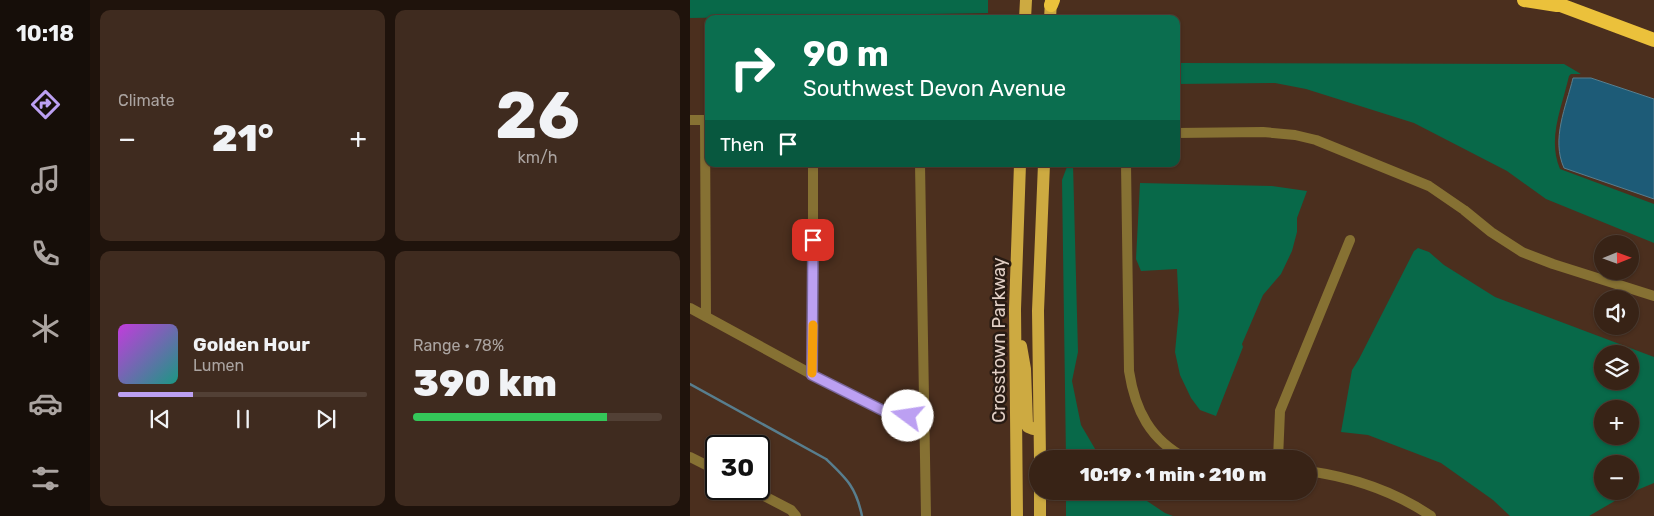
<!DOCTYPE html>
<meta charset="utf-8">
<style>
:root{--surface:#382316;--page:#3f2b1f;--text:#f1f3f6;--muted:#aba4a1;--line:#524035;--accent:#bca0f2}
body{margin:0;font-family:Rubik,sans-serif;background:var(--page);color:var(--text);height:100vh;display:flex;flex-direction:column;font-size:19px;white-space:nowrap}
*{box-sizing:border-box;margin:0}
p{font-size:16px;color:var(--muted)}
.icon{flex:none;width:28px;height:28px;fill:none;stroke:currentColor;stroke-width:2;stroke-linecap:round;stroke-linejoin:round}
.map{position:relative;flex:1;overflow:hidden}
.details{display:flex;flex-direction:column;gap:10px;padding:10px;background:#1f130c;width:600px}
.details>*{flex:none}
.top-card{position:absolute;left:15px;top:15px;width:475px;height:152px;border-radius:10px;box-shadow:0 1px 4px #0004,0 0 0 1px var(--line);background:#0b6e4f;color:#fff;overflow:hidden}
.needle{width:32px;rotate:89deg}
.tools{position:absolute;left:904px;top:235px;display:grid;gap:10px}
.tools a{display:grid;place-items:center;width:45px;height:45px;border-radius:50%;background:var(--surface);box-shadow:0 1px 4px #0004,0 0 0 1px var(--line);font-size:25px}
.speed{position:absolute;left:15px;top:435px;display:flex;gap:10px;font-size:25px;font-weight:700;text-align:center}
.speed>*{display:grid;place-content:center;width:65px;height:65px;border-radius:50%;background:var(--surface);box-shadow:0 1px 4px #0004,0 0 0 1px var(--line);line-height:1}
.speed .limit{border:2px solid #111;border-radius:8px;background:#fff;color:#111}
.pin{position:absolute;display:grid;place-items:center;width:42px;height:42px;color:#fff;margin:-21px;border-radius:10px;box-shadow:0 2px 8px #0006}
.me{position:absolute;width:55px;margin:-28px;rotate:284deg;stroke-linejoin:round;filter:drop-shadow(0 0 4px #0008)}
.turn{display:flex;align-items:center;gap:18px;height:105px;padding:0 15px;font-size:22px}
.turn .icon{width:65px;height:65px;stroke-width:2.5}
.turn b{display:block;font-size:35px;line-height:42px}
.then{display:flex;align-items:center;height:48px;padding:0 15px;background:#0003;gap:10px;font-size:19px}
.big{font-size:38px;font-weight:800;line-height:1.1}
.details .card{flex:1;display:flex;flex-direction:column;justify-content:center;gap:8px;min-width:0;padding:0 18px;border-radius:10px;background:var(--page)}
.details .dial{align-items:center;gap:0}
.dial b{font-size:65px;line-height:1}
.song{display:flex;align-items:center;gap:15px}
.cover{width:60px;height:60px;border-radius:8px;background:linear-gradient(135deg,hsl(290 70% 55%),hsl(170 70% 35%))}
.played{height:5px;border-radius:2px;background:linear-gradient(90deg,var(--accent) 30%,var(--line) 30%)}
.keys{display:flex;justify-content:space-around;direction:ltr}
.heat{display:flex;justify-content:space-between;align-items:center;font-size:28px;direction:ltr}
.charge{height:8px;border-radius:4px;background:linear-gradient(90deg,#34c759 78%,var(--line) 0)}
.details .tiles{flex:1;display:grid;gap:10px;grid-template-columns:repeat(2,1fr)}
.trip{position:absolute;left:339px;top:450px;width:288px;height:50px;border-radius:25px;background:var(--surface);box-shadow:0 1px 4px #0004,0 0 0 1px var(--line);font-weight:800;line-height:50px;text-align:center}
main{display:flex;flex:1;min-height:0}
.dock{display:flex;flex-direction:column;width:90px;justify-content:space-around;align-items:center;background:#160e09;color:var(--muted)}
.dock .icon{width:35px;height:35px}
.dock .on{color:var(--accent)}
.dock b{font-size:22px;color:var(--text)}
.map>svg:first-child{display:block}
.green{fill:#086949;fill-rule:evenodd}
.water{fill:#1d5b77;stroke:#587e8e}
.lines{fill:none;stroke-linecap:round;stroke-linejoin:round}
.stream{stroke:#587e8e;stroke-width:2.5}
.minor{stroke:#867133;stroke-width:10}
.major{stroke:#cdaa41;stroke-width:12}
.highway{stroke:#ebc13b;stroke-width:14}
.route-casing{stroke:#7a689d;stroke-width:12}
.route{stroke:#bca0f2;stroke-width:9}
.slow{stroke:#f59e0b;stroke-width:9}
.labels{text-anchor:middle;stroke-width:5;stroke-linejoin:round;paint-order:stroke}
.street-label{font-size:18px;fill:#e1cfc5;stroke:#281b13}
</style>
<main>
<nav class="dock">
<b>10:18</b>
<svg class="icon on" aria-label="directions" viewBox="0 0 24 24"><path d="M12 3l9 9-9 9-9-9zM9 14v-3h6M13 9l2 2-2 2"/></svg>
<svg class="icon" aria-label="music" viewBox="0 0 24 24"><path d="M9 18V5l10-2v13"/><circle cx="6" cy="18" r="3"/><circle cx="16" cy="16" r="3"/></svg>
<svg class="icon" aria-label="phone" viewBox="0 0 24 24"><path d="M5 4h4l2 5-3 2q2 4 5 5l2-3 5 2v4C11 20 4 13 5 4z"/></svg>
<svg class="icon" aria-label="climate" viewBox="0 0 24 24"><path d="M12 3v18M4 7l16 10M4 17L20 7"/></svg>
<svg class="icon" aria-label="car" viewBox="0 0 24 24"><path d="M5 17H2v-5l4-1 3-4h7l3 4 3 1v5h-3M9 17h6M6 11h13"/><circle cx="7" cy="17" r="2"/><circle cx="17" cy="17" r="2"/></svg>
<svg class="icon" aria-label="filters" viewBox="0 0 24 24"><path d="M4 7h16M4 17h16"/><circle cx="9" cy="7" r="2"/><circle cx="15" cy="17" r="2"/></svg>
</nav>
<section class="details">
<div class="tiles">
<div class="card"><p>Climate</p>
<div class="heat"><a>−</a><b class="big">21°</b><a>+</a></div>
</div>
<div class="card dial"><b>26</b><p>km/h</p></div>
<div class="card">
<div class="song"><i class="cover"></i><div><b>Golden Hour</b><p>Lumen</p></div></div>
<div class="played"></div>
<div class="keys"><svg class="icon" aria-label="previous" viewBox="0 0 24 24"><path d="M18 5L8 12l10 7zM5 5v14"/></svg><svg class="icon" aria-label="pause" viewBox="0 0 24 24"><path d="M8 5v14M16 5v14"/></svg><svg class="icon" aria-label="next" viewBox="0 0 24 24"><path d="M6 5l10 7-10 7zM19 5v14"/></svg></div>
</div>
<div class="card"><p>Range · 78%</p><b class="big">390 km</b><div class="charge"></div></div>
</div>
</section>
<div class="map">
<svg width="964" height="516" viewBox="0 0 964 516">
<rect width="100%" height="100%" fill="#4b2f1e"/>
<path class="green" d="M0,0H298V13L0,18Z
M486,63L874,64L891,74H881L879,76C872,107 857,139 870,169L964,204V243L856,199L817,171L724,123L616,89L585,83L486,84Z
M378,164H383L388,352L382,381L391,425L411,459H376L372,180Z
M450,183L582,186L617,191L607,218V232L602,251L591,274L573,295L552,344L553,347L526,416L510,410L501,398L490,375L485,352L489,310L487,269L451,271L446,259Z
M728,248L739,252L754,265L805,297L964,357V483L935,495L899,516H820L803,500L751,463L678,435L651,432L662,370L669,359L724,251ZM912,354H940V381H912ZM912,409H940V436H912ZM912,464H940V491H912Z
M376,491H442L475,513L483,516H376Z"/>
<path class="water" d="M883,78H901L964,99V199L874,168C861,139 876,107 883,78Z"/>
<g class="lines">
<path class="stream" d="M0,384L136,459C157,479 166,487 172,516"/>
<path class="minor" d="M0,120H19
M15,120L16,317
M486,133L573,132L605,135L626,140L739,186L774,210L801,232L832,252L863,264L964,296
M230,164L236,516
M436,164L439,371C445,410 460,440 497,459
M0,308L123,375L200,414L235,419
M123,375V164
M0,457L26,470
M588,459L590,411L660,240
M618,471C661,477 704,491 741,516
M61,489L101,510L106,516"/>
<path class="major" d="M335,19L336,0
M360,19L361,0
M331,346L335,369L337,424L338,427L343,429H346L349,424
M350,459L348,311L354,164
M350,491V516
M327,516L325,309L330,164"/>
<path class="highway" d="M834,0L867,5
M857,0L964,40
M361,5L363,0"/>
</g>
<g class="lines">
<defs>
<path id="route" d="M123,240L122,375L200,414L218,416"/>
</defs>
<use href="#route" class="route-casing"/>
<use href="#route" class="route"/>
<path class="slow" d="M122,373L123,325"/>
</g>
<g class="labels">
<g class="street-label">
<text transform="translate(309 340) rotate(-90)" y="6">Crosstown Parkway</text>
</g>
</g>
</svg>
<div class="tools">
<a><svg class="needle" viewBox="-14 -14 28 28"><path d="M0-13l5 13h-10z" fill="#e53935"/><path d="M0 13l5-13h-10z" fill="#aba4a1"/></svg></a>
<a><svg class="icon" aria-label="sound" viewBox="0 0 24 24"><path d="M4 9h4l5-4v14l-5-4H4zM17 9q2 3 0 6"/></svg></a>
<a><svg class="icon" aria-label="layers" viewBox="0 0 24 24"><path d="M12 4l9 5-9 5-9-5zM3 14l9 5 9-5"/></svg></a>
<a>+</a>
<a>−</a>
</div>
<div class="speed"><div class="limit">30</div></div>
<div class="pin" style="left:123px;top:240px;background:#d93025"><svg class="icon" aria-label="arrive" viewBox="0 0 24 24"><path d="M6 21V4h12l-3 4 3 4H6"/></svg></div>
<svg class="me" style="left:218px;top:416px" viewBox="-20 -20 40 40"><circle r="19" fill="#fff"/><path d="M0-13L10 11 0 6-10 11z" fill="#bca0f2"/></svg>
<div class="trip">10:19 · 1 min · 210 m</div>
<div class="top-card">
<div class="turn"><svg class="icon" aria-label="right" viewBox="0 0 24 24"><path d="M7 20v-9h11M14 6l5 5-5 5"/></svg><div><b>90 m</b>Southwest Devon Avenue</div></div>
<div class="then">Then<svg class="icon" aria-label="arrive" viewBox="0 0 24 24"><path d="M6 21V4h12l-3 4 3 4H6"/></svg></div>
</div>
</div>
</main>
